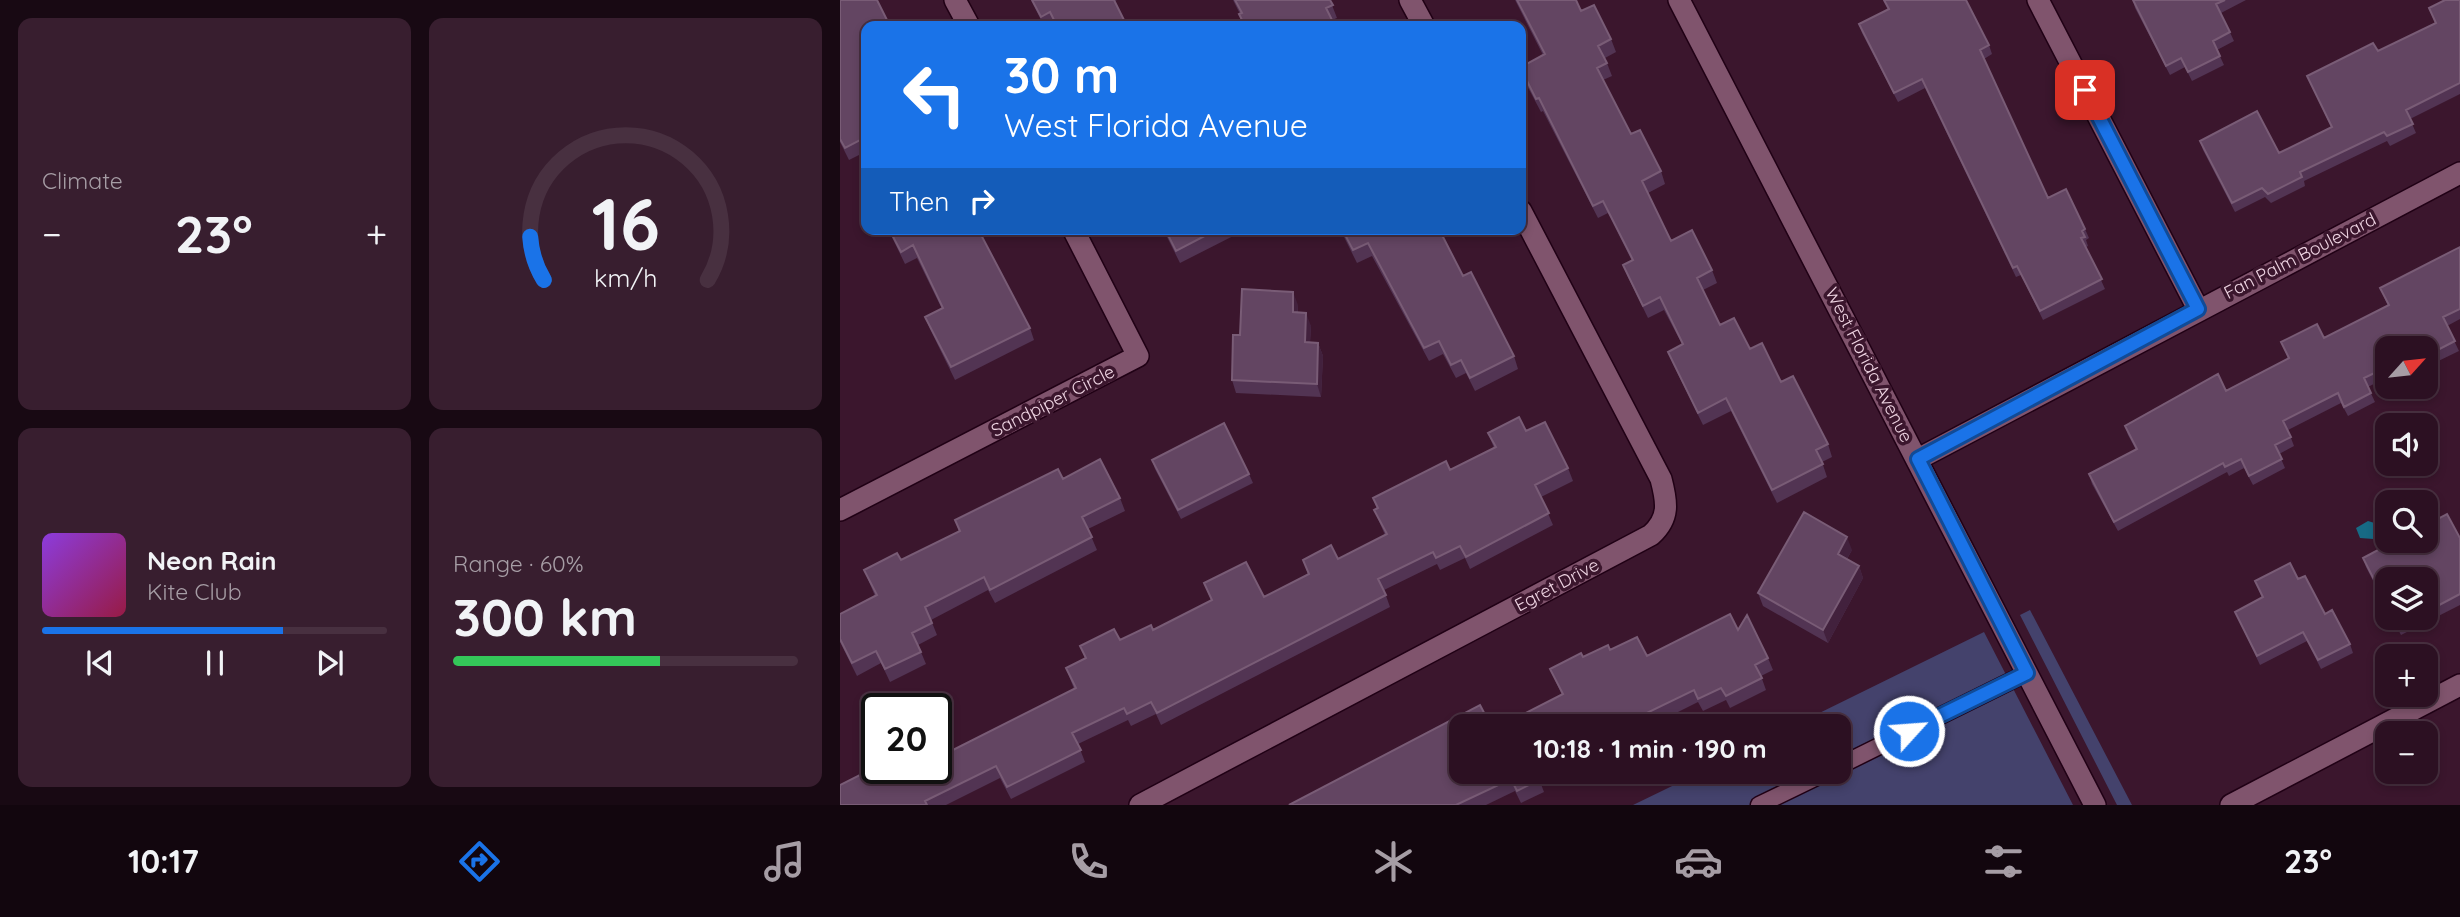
<!DOCTYPE html>
<meta charset="utf-8">
<style>
:root{--surface:#2c1022;--page:#381e2f;--text:#f1f3f6;--muted:#a69da5;--line:#483040;--accent:#1a73e8}
body{margin:0;font-family:Quicksand,sans-serif;background:var(--page);color:var(--text);height:100vh;display:flex;flex-direction:column;font-size:26px;white-space:nowrap}
*{box-sizing:border-box;margin:0}
p{font-size:23px;color:var(--muted)}
.icon{flex:none;width:38px;height:38px;fill:none;stroke:currentColor;stroke-width:2;stroke-linecap:round;stroke-linejoin:round}
.map{position:relative;flex:1;overflow:hidden}
.side{display:flex;flex-direction:column;gap:18px;padding:18px;background:#180913;width:840px}
.side>*{flex:none}
.guide{position:absolute;left:21px;top:21px;width:665px;height:214px;border-radius:14px;box-shadow:0 4px 10px #0003,0 0 0 2px var(--line);background:#1a73e8;color:#fff;overflow:hidden}
.needle{width:46px;rotate:63deg}
.controls{position:absolute;left:1535px;top:336px;display:grid;gap:14px}
.controls a{display:grid;place-items:center;width:63px;height:63px;border-radius:14px;background:var(--surface);box-shadow:0 4px 10px #0003,0 0 0 2px var(--line);font-size:35px}
.speed{position:absolute;left:21px;top:693px;display:flex;gap:14px;font-size:35px;font-weight:700;text-align:center}
.speed>*{display:grid;place-content:center;width:91px;height:91px;border-radius:50%;background:var(--surface);box-shadow:0 4px 10px #0003,0 0 0 2px var(--line);line-height:1}
.speed .limit{border:4px solid #111;border-radius:10px;background:#fff;color:#111}
.pin{position:absolute;display:grid;place-items:center;width:60px;height:60px;color:#fff;margin:-30px;border-radius:14px;box-shadow:0 4px 10px #0006}
.me{position:absolute;width:77px;margin:-38px;rotate:64deg;stroke-linejoin:round;filter:drop-shadow(0 0 5px #0008)}
.turn{display:flex;align-items:center;gap:24px;height:147px;padding:0 28px;font-size:32px}
.turn .icon{width:91px;height:91px;stroke-width:2.5}
.turn b{display:block;font-size:49px;line-height:60px}
.then{display:flex;align-items:center;height:66px;padding:0 28px;background:#0003;gap:14px;font-size:26px}
.big{font-size:52px;font-weight:700;line-height:1.1}
.side .widget{flex:1;display:flex;flex-direction:column;justify-content:center;gap:10px;min-width:0;padding:0 24px;border-radius:14px;background:var(--page)}
.side .dial{align-items:center;gap:0}
.dial svg{height:182px;overflow:visible;fill:none;stroke:var(--line);stroke-width:7;stroke-linecap:round;text-anchor:middle}
.dial text{fill:var(--text);stroke:none}
.song{display:flex;align-items:center;gap:21px}
.cover{width:84px;height:84px;border-radius:10px;background:linear-gradient(135deg,hsl(270 70% 55%),hsl(340 70% 35%))}
.played{height:7px;border-radius:4px;background:linear-gradient(90deg,var(--accent) 70%,var(--line) 70%)}
.keys{display:flex;justify-content:space-around;direction:ltr}
.heat{display:flex;justify-content:space-between;align-items:center;font-size:38px;direction:ltr}
.charge{height:10px;border-radius:5px;background:linear-gradient(90deg,#34c759 60%,var(--line) 0)}
.side .tiles{flex:1;display:grid;gap:18px;grid-template-columns:repeat(2,1fr)}
.trip{position:absolute;left:609px;top:714px;width:402px;height:70px;border-radius:14px;background:var(--surface);box-shadow:0 4px 10px #0003,0 0 0 2px var(--line);font-weight:700;line-height:70px;text-align:center}
.tab-bar{display:flex;height:112px;justify-content:space-around;align-items:center;background:#12060e;color:var(--muted)}
.tab-bar .icon{width:49px;height:49px}
.tab-bar .active{color:var(--accent)}
.tab-bar b{font-size:32px;color:var(--text)}
main{display:flex;flex:1;min-height:0}
.map>svg:first-child{display:block}
.green{fill:#44426c}
.water{fill:#176a85}
.lines{fill:none;stroke-linecap:round;stroke-linejoin:round}
.lane-casing{stroke:#200115;stroke-width:19}
.street-casing{stroke:#200115;stroke-width:24}
.secondary-casing{stroke:#200115;stroke-width:24}
.lane{stroke:#80546d;stroke-width:16}
.street{stroke:#80546d;stroke-width:21}
.secondary{stroke:#80546d;stroke-width:21}
.wall{fill:#523453}
.shaded-wall{fill:#42213d}
.building{fill:#634562;stroke:#795c76;stroke-width:2}
.route-casing{stroke:#114b97;stroke-width:18}
.route{stroke:#1a73e8;stroke-width:12}
.labels{text-anchor:middle;stroke-width:7;stroke-linejoin:round;paint-order:stroke}
.street-label{font-size:18px;fill:#efd5e3;stroke:#3b162d}
</style>
<main>
<section class="side">
<div class="tiles">
<div class="widget"><p>Climate</p>
<div class="heat"><a>−</a><b class="big">23°</b><a>+</a></div>
</div>
<div class="widget dial"><svg viewBox="0 0 100 80">
<path d="M14 69A42 42 0 1 1 86 69"/>
<path d="M14 69A42 42 0 0 1 8 50" stroke="#1a73e8"/>
<text x="50" y="56" font-size="32" font-weight="700">16</text>
<text x="50" y="72" font-size="11">km/h</text>
</svg></div>
<div class="widget">
<div class="song"><i class="cover"></i><div><b>Neon Rain</b><p>Kite Club</p></div></div>
<div class="played"></div>
<div class="keys"><svg class="icon" aria-label="previous" viewBox="0 0 24 24"><path d="M18 5L8 12l10 7zM5 5v14"/></svg><svg class="icon" aria-label="pause" viewBox="0 0 24 24"><path d="M8 5v14M16 5v14"/></svg><svg class="icon" aria-label="next" viewBox="0 0 24 24"><path d="M6 5l10 7-10 7zM19 5v14"/></svg></div>
</div>
<div class="widget"><p>Range · 60%</p><b class="big">300 km</b><div class="charge"></div></div>
</div>
</section>
<div class="map">
<svg width="1620" height="805" viewBox="0 0 1620 805">
<rect width="100%" height="100%" fill="#3b162d"/>
<path class="green" d="M1190,610L1292,805H1277L1180,615Z
M1144,632L1233,805H793L861,772H999V726H953Z"/>
<path class="water" d="M1528,521L1541,525L1547,521V540L1520,538L1516,528Z"/>
<g class="lines">
<defs>
<path id="lane" d="M999,766L1187,673
M919,805L987,772"/>
<path id="street" d="M115,0L129,26
M570,0L584,26
M1198,0L1358,309
M1078,459L1620,173
M0,510L298,356L233,229
M300,805L811,535C830,518 827,502 821,479L681,211
M1391,805L1620,685"/>
<path id="secondary" d="M839,0L1255,805"/>
</defs>
<use href="#lane" class="lane-casing"/>
<use href="#street" class="street-casing"/>
<use href="#secondary" class="secondary-casing"/>
<use href="#lane" class="lane"/>
<use href="#street" class="street"/>
<use href="#secondary" class="secondary"/>
</g>
<path class="wall" d="M0,0L26,26V156L25,152L9,160L0,142Z
M191,0H277L275,1L287,26H216L215,24L211,26H204Z
M393,0H490L497,18L492,20L495,26H403L399,14H400Z
M675,0H736L741,11L771,39L776,52L765,58L772,76L763,80L791,134L821,171L825,184L808,193L831,241L872,270L877,283L863,290L880,325L910,349L941,382L988,444L992,457L982,462L987,477L937,503L891,411L863,425L833,364L828,352L842,344L824,310L808,318L788,277L783,265L792,261L768,213L758,218L703,111L701,112L684,80L681,70L703,55Z
M1043,0H1126L1149,45L1152,54L1144,59L1208,198L1245,229L1249,238L1246,240L1248,246L1246,247L1265,289L1203,320L1181,275L1176,277L1085,88L1058,102L1022,33L1019,24L1048,10Z
M1293,0H1406L1381,13L1394,41L1377,50L1384,65L1352,81L1345,67L1330,75L1295,8Z
M1620,0V94L1570,119L1576,133L1550,146L1547,141L1464,181L1465,186L1431,203L1425,197L1395,212L1363,150L1360,141L1439,153L1491,127L1467,76L1538,51L1595,23L1589,8Z
M48,229H138L190,328L194,340L115,380L90,329L85,317L102,309L77,258L65,264Z
M323,229H407L340,263Z
M500,229H599L623,276L674,356L678,369L635,391L626,373L616,378L603,354L589,361L532,256L517,263Z
M1620,247V319L1607,326L1619,351L1586,367V348H1547V377L1528,387L1535,402L1508,416L1501,403L1448,430L1454,446L1439,454L1445,468L1413,485L1404,468L1389,476L1387,472L1278,531L1252,484L1249,474L1296,450L1288,435L1285,426L1386,391L1448,358L1441,342L1484,338L1548,306L1540,288Z
M458,305V313L471,326L470,343H478L483,356L481,397L396,393L392,380L400,335Z
M686,431L728,468L733,481L701,497L713,525L630,569L625,558L600,570L597,564L544,590L550,607L321,725L316,714L291,726L288,720L238,744L245,762L171,799L160,778L106,805H0L30,770L28,765L102,752L107,753L234,689L226,668L245,658L240,646L280,640L313,630L371,600L364,583L424,597L468,574L463,560L498,559L545,535L534,510L537,509L533,498L610,470L654,448L648,433Z
M312,460L409,474L413,483L341,519L315,469Z
M223,479L280,498L285,511L248,529L257,550L155,603L148,590L91,620L97,635L78,645L86,664L50,682L41,663L17,676L0,642V614L35,596L24,570L61,560L119,531L115,520Z
M1620,538V605L1561,635L1552,618H1586V579H1547V608L1526,567L1523,558Z
M1012,550L1007,559L1019,566L1023,578L988,643L923,606L918,593Z
M1458,579L1510,644L1513,653L1481,669L1467,641L1420,665L1395,612L1422,598L1415,581Z
M898,630L928,658L933,670L921,676L926,690L890,708L886,700L863,711L858,702L810,726H660L722,695L710,669L743,657L770,650L807,656Z
M621,772H713L699,779L704,792L681,803L675,791L646,805H449Z"/>
<path class="shaded-wall" d="M453,292L458,305L457,325L453,312Z
M466,313L471,326L469,355L465,342Z
M478,343L483,356L481,397L477,384Z
M1007,537L1012,550L1002,567L998,554Z
M1019,566L1023,578L988,643L983,630Z"/>
<path class="building" d="M0,0H37L50,26H26V152L20,140L5,148L0,139Z
M192,0H274L287,26H217L210,12L201,17Z
M395,0H490L493,5L486,8L495,26H405L399,14L402,13Z
M677,0H736L741,11L754,5L771,39L758,46L767,63L757,68L791,134L800,130L821,171L802,181L831,241L852,230L872,270L857,278L880,325L894,318L910,349L922,343L941,382L953,376L988,444L976,450L983,464L932,490L886,398L858,413L828,352L843,344L820,297L803,306L783,265L793,260L763,201L753,206L699,98L696,99L681,69V67L705,54Z
M1044,0H1126L1149,45L1140,50L1208,198L1226,189L1245,229L1242,231L1245,237L1241,238L1262,279L1200,311L1177,266L1173,268L1082,79L1054,93L1019,24L1049,9Z
M1293,0H1385L1376,4L1390,32L1373,41L1380,56L1348,72L1341,58L1326,66Z
M1605,0H1620V83L1566,110L1573,124L1547,136L1544,132L1460,172L1462,177L1428,194L1422,188L1392,203L1360,141L1417,111L1439,153L1492,127L1467,76L1533,43L1538,51L1596,23L1589,8Z
M49,229H138L190,328L111,367L85,317L103,308L73,245L61,252Z
M325,229H378L336,251Z
M502,229H599L623,276L631,272L674,356L630,378L621,360L611,365L599,341L584,348L528,243L513,250Z
M1620,247V309L1603,317L1615,341L1586,356V348H1547V367L1524,378L1531,393L1504,407L1498,393L1443,421L1451,437L1435,445L1442,459L1409,476L1401,459L1385,467L1383,463L1274,522L1249,474L1297,449L1285,426L1378,374L1386,391L1449,358L1441,342L1477,324L1484,338L1549,305L1540,288Z
M402,289L453,292V312L466,313L465,342L478,343L477,384L392,380L393,335H400Z
M679,417L686,431L705,422L728,468L695,485L709,513L626,557L620,546L596,558L593,552L538,579L546,595L317,713L311,702L287,714L284,708L232,733L241,750L167,787L156,766L85,801L87,805H0V785L30,770L28,765L37,760V768H96V740L102,752L106,750L107,753L236,688L226,668L246,658L240,646L274,629L280,640L311,625L313,630L372,600L364,583L406,562L424,597L469,574L463,560L491,545L498,559L547,534L534,510L538,508L533,498L606,461L610,470L656,447L648,433Z
M384,423L409,474L338,510L312,460Z
M260,459L280,498L242,517L252,537L150,590L144,577L85,607L92,623L72,633L81,652L45,669L36,651L12,663L0,639V614L37,595L24,570L57,553L61,560L120,531L115,520L218,469L223,479Z
M964,512L1007,537L998,554L1019,566L983,630L918,593Z
M1607,514L1620,538V594L1586,612V579H1547V605L1523,558L1555,541H1586V525Z
M1450,563L1458,579L1465,576L1485,614L1492,610L1510,644L1478,660L1463,632L1417,656L1395,612L1423,597L1415,581Z
M890,614L898,630L907,615L928,658L915,665L922,678L886,696L881,688L858,699L854,690L780,726H775L769,714L745,726H660L723,694L710,669L741,653L743,657L768,645L770,650L797,637L807,656Z
M1553,618H1573L1558,626Z
M640,705L651,726H621V772H696L699,780L677,791L671,779L616,805H449Z"/>
<g class="lines">
<defs>
<path id="route" d="M1069,731L1187,673L1078,459L1358,309L1245,90"/>
</defs>
<use href="#route" class="route-casing"/>
<use href="#route" class="route"/>
</g>
<g class="labels">
<g class="street-label">
<text transform="translate(1460 256) rotate(-27)" y="6">Fan Palm Boulevard</text>
<text transform="translate(1029 365) rotate(63)" y="6">West Florida Avenue</text>
<text transform="translate(213 401) rotate(-27)" y="6">Sandpiper Circle</text>
<text transform="translate(717 585) rotate(-28)" y="6">Egret Drive</text>
</g>
</g>
</svg>
<div class="controls">
<a><svg class="needle" viewBox="-14 -14 28 28"><path d="M0-13l5 13h-10z" fill="#e53935"/><path d="M0 13l5-13h-10z" fill="#a69da5"/></svg></a>
<a><svg class="icon" aria-label="sound" viewBox="0 0 24 24"><path d="M4 9h4l5-4v14l-5-4H4zM17 9q2 3 0 6"/></svg></a>
<a><svg class="icon" aria-label="search" viewBox="0 0 24 24"><circle cx="10" cy="10" r="6"/><path d="M15 15l6 6"/></svg></a>
<a><svg class="icon" aria-label="layers" viewBox="0 0 24 24"><path d="M12 4l9 5-9 5-9-5zM3 14l9 5 9-5"/></svg></a>
<a>+</a>
<a>−</a>
</div>
<div class="speed"><div class="limit">20</div></div>
<div class="pin" style="left:1245px;top:90px;background:#d93025"><svg class="icon" aria-label="arrive" viewBox="0 0 24 24"><path d="M6 21V4h12l-3 4 3 4H6"/></svg></div>
<svg class="me" style="left:1069px;top:731px" viewBox="-20 -20 40 40"><circle r="17" fill="#1a73e8" stroke="#fff" stroke-width="3"/><path d="M0-11L8 9 0 5-8 9z" fill="#fff"/></svg>
<div class="trip">10:18 · 1 min · 190 m</div>
<div class="guide">
<div class="turn"><svg class="icon" aria-label="left" viewBox="0 0 24 24"><path d="M17 20v-9H6M10 6l-5 5 5 5"/></svg><div><b>30 m</b>West Florida Avenue</div></div>
<div class="then">Then<svg class="icon" aria-label="right" viewBox="0 0 24 24"><path d="M7 20v-9h11M14 6l5 5-5 5"/></svg></div>
</div>
</div>
</main>
<nav class="tab-bar">
<b>10:17</b>
<svg class="icon active" aria-label="directions" viewBox="0 0 24 24"><path d="M12 3l9 9-9 9-9-9zM9 14v-3h6M13 9l2 2-2 2"/></svg>
<svg class="icon" aria-label="music" viewBox="0 0 24 24"><path d="M9 18V5l10-2v13"/><circle cx="6" cy="18" r="3"/><circle cx="16" cy="16" r="3"/></svg>
<svg class="icon" aria-label="phone" viewBox="0 0 24 24"><path d="M5 4h4l2 5-3 2q2 4 5 5l2-3 5 2v4C11 20 4 13 5 4z"/></svg>
<svg class="icon" aria-label="climate" viewBox="0 0 24 24"><path d="M12 3v18M4 7l16 10M4 17L20 7"/></svg>
<svg class="icon" aria-label="car" viewBox="0 0 24 24"><path d="M5 17H2v-5l4-1 3-4h7l3 4 3 1v5h-3M9 17h6M6 11h13"/><circle cx="7" cy="17" r="2"/><circle cx="17" cy="17" r="2"/></svg>
<svg class="icon" aria-label="filters" viewBox="0 0 24 24"><path d="M4 7h16M4 17h16"/><circle cx="9" cy="7" r="2"/><circle cx="15" cy="17" r="2"/></svg>
<b>23°</b>
</nav>
